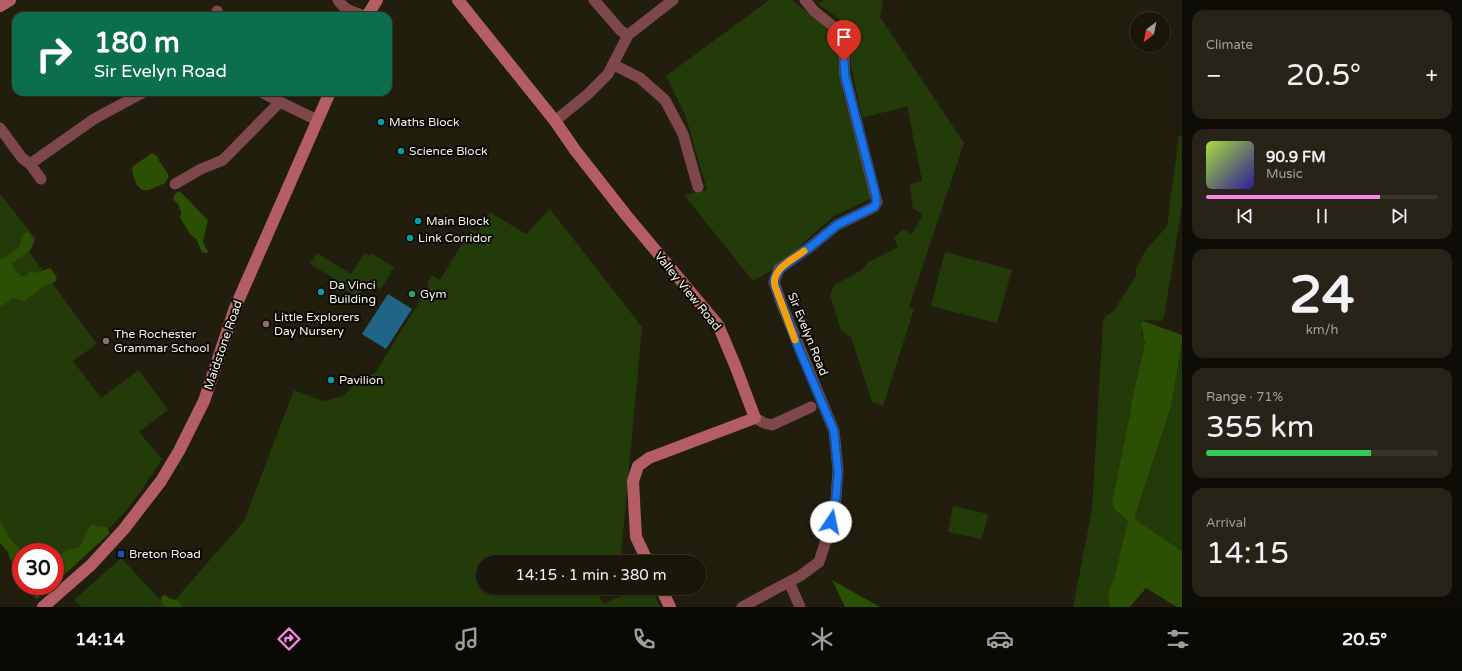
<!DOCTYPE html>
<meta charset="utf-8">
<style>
:root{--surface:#1a160a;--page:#272318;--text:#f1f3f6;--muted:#9f9f9c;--line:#38352b;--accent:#fa87e7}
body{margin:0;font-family:"Varela Round",sans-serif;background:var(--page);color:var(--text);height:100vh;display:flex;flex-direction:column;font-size:15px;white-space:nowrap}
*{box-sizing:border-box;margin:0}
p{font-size:13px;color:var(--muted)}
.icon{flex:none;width:22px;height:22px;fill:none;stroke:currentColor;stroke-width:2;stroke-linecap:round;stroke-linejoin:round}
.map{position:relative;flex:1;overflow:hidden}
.drawer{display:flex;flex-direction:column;gap:10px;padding:10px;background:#0e0c06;width:280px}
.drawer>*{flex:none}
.banner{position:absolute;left:12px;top:12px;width:380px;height:84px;border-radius:12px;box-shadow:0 1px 3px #0004,0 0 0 1px var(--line);background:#0b6e4f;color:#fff;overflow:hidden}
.needle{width:26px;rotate:212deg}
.fabs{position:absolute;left:1130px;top:12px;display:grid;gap:8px}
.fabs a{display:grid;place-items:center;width:40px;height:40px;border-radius:50%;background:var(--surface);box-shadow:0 1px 3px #0004,0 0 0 1px var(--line);font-size:20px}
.speed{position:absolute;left:12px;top:543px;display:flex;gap:8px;font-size:20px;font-weight:700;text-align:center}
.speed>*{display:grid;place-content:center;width:52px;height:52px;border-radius:50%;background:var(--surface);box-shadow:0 1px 3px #0004,0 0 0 1px var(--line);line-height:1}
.speed .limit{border:6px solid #d22;background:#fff;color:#111}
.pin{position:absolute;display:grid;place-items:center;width:34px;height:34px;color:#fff;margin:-41px -17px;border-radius:50% 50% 50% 0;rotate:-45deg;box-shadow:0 0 4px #0007}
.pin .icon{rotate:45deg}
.me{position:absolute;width:44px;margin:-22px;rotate:11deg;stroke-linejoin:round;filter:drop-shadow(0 0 3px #0008)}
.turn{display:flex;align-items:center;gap:14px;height:84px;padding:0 16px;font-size:18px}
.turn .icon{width:52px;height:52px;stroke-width:2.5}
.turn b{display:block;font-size:28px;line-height:34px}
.big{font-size:30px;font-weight:600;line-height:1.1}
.drawer .card{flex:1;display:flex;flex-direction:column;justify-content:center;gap:6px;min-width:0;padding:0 14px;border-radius:12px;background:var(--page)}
.drawer .dial{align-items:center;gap:0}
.dial b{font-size:52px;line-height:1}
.song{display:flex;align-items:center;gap:12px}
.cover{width:48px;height:48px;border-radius:6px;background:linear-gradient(135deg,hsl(80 70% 55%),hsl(250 70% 35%))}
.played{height:4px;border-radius:2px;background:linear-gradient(90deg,var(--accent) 75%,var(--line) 75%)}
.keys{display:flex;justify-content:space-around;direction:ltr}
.heat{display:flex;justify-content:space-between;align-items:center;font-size:22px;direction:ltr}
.charge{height:6px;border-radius:3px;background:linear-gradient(90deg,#34c759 71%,var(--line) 0)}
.trip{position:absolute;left:476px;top:555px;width:230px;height:40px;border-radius:20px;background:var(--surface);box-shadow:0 1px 3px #0004,0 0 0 1px var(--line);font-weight:600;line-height:40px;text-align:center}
.dock{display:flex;height:64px;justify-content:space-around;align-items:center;background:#0a0904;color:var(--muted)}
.dock .icon{width:28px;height:28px}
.dock .active{color:var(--accent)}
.dock b{font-size:18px;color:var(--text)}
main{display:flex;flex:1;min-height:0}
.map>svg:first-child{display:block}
.green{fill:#223b09}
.forest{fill:#2b4f03}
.water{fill:#206586}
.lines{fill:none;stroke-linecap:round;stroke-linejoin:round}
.street{stroke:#7e484b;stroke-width:11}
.secondary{stroke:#b55d64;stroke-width:12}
.route-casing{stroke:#114b97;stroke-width:10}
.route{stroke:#1a73e8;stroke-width:7}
.slow{stroke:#f59e0b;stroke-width:7}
.culture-dot{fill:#0f9aa8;stroke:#0a0803;stroke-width:1.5}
.leisure-dot{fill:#2e9e5b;stroke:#0a0803;stroke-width:1.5}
.education-dot{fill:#8d6e63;stroke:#0a0803;stroke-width:1.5}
.transit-dot{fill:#1a4fb4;stroke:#0a0803;stroke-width:1.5}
.labels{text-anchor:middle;stroke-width:4;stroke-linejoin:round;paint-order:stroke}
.poi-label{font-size:12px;fill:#f6f4e9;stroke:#0a0803;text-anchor:start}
.street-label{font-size:12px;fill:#f6f4e9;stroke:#0a0803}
</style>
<main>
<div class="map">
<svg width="1182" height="607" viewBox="0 0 1182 607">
<rect width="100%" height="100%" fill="#221e0d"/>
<path class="green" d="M769,0H792L837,36L843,94L872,198L834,216L774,269L753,281L684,195L707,190L685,114L666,76Z
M827,0H883L880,17L964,143L909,307L914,309L883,406L872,402L851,337L841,330L830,295L834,285L862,270L867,263L898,247L894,238L903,229L912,234L923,214L913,209L910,184L922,181L907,106L862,118L851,65L849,28L843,22L817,3Z
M1179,136H1182V206L1164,317L1160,321L1145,320L1143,321L1142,336L1145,341L1131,404V409L1112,501L1119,513L1128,521L1114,578L1108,592L1110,607H1073L1092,510L1103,321L1106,316L1113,312L1136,276V269L1145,251L1167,226Z
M0,194L36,239L0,266Z
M550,209L642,327L621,556L612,562H483V588H595L603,604L640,588H651L660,607H179L174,601L244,521L294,390L323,401L343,396L359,380L375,373L429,286L427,284L432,275L440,280L471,229L478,232L490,212L526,234Z
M27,249L97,344L73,361L101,398L139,370L168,410L139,432L162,459C151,475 141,492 129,507C106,534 81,557 55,581V552H21L0,534V270Z
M945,252L1012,270L997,323L931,306Z
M317,253L351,274L365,253L369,256L371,253L394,267L381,289L367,281L357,297L339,286L341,283L310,264Z
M1182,343V551L1136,520L1135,516L1171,407Z
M953,506L988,514L982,539L948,532Z
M121,558L167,607H82L74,600Z"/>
<path class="forest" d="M152,153L157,156C160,164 165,168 169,176L165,183L149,190H142L137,185C135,179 132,175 132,167Z
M179,191C190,200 198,211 208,220L203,242L208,252L206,253L202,252L196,239L190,234L180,218L181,212L178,204L173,199L175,194Z
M28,232L34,241C32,253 21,257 12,263L14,269L21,276H26L30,271L36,273L50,268L57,277L55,282L44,286L25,301L13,298L0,308V260L19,248L23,234Z
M1143,321L1182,335V343L1171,407L1135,516L1136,520L1182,551V607H1177L1146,588L1130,607H1110L1108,592L1114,578L1128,521L1114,509L1112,501L1131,409V404L1145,342C1142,335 1144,330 1141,324Z
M0,522C5,526 6,534 10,539C14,544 19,547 22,552H21V574L10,559L8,552L0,543Z
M92,524L100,527H106L110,533L55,583V568L63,553L69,549L78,548C87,539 84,531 92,524Z
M832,580L880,607H845Z
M30,586H52L37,599L32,594L33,589Z
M165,595L169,598L179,601L181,607H165C161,604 160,600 162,596Z"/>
<path class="water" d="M388,294L412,309L386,349L362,334Z"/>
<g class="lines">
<path class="street" d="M338,0C344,10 354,12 364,16
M594,0L621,31L628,35
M217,11V16
M614,65L640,78L665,100L683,134L698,187
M261,92L280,102
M555,121L588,94L608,74L628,35L673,0
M0,128L22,158L30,164L41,179
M30,164L94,119L144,92
M175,184L201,169L223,160L280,102L317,120
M755,418L764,423L772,425L811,407
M789,582L800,607
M742,607L800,576L819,562L829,531L836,498L838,470L834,431L782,305L774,282L779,269L810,247L837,225L874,207L877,202L845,76L843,34L814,11L805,0"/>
<path class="secondary" d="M458,0L555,121L575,150L626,215L718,325L735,365L755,418L649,458L638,466L633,481L636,537L648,562
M0,6L10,0
M367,16L377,0
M661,588L670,607
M43,607L91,565L124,529L161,481L179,451L204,401L235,308L330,92"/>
</g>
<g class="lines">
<defs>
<path id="route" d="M831,522L836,498L838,473L834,431L799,349L775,286L774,279L781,268L810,247L837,225L874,207L876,204V196L845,76L844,61"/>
</defs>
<use href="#route" class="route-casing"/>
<use href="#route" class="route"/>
<path class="slow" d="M795,340L775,286C771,269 792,260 804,251"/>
</g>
<g class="culture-dot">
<circle cx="381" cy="122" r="4"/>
<circle cx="401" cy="151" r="4"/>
<circle cx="418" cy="221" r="4"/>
<circle cx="410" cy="238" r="4"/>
<circle cx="321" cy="292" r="4"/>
<circle cx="331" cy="380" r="4"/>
</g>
<circle class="leisure-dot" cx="412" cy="294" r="4"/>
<g class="education-dot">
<circle cx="266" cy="324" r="4"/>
<circle cx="106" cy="341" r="4"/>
</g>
<rect class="transit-dot" x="117" y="550" width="8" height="8" rx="2"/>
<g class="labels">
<g class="poi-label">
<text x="389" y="126">Maths Block</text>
<text x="409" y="155">Science Block</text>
<text x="426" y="225">Main Block</text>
<text x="418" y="242">Link Corridor</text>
<text x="329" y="289">Da Vinci<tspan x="329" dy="14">Building</tspan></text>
<text x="420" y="298">Gym</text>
<text x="274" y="321">Little Explorers<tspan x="274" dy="14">Day Nursery</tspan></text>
<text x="114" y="338">The Rochester<tspan x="114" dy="14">Grammar School</tspan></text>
<text x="339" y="384">Pavilion</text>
<text x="129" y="558">Breton Road</text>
</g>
<g class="street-label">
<text transform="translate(688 291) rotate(51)" y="4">Valley View Road</text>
<text transform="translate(808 334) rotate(68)" y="4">Sir Evelyn Road</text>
<text transform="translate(223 345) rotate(-71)" y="4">Maidstone Road</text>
</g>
</g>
</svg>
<div class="fabs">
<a><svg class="needle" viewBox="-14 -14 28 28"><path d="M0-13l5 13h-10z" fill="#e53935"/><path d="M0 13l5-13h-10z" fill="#9f9f9c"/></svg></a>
</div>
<div class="speed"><div class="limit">30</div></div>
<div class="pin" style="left:844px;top:61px;background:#d93025"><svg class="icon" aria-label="arrive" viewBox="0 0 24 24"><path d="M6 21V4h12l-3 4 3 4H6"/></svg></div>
<svg class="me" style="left:831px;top:522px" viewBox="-20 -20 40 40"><circle r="19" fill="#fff"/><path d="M0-13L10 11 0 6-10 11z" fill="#1a73e8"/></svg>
<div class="trip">14:15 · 1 min · 380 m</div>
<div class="banner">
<div class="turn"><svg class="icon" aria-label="right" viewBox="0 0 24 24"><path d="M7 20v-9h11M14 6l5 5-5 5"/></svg><div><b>180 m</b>Sir Evelyn Road</div></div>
</div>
</div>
<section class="drawer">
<div class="card"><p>Climate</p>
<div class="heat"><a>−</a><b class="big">20.5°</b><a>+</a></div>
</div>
<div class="card">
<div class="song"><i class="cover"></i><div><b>90.9 FM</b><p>Music</p></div></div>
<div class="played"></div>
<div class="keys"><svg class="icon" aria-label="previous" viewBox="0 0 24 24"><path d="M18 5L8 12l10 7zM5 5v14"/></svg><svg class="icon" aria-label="pause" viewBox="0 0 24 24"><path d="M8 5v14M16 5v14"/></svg><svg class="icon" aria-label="next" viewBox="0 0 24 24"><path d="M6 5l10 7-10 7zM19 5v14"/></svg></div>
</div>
<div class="card dial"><b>24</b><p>km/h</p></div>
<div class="card"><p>Range · 71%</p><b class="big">355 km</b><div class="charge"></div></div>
<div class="card"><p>Arrival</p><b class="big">14:15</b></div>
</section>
</main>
<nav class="dock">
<b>14:14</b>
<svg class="icon active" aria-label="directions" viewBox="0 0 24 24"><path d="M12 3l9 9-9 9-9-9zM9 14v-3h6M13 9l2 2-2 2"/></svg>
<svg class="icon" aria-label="music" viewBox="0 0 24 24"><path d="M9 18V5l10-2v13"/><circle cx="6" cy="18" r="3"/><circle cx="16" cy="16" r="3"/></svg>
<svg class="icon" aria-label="phone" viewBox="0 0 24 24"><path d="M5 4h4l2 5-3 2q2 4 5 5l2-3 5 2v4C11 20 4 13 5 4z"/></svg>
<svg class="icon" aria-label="climate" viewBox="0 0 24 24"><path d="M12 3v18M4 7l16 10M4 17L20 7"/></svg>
<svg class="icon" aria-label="car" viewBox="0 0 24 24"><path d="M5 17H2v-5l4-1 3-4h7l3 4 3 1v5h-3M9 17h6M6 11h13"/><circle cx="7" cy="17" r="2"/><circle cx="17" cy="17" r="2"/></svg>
<svg class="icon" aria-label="filters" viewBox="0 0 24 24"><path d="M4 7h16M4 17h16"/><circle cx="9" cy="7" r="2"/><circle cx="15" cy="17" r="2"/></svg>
<b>20.5°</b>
</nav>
